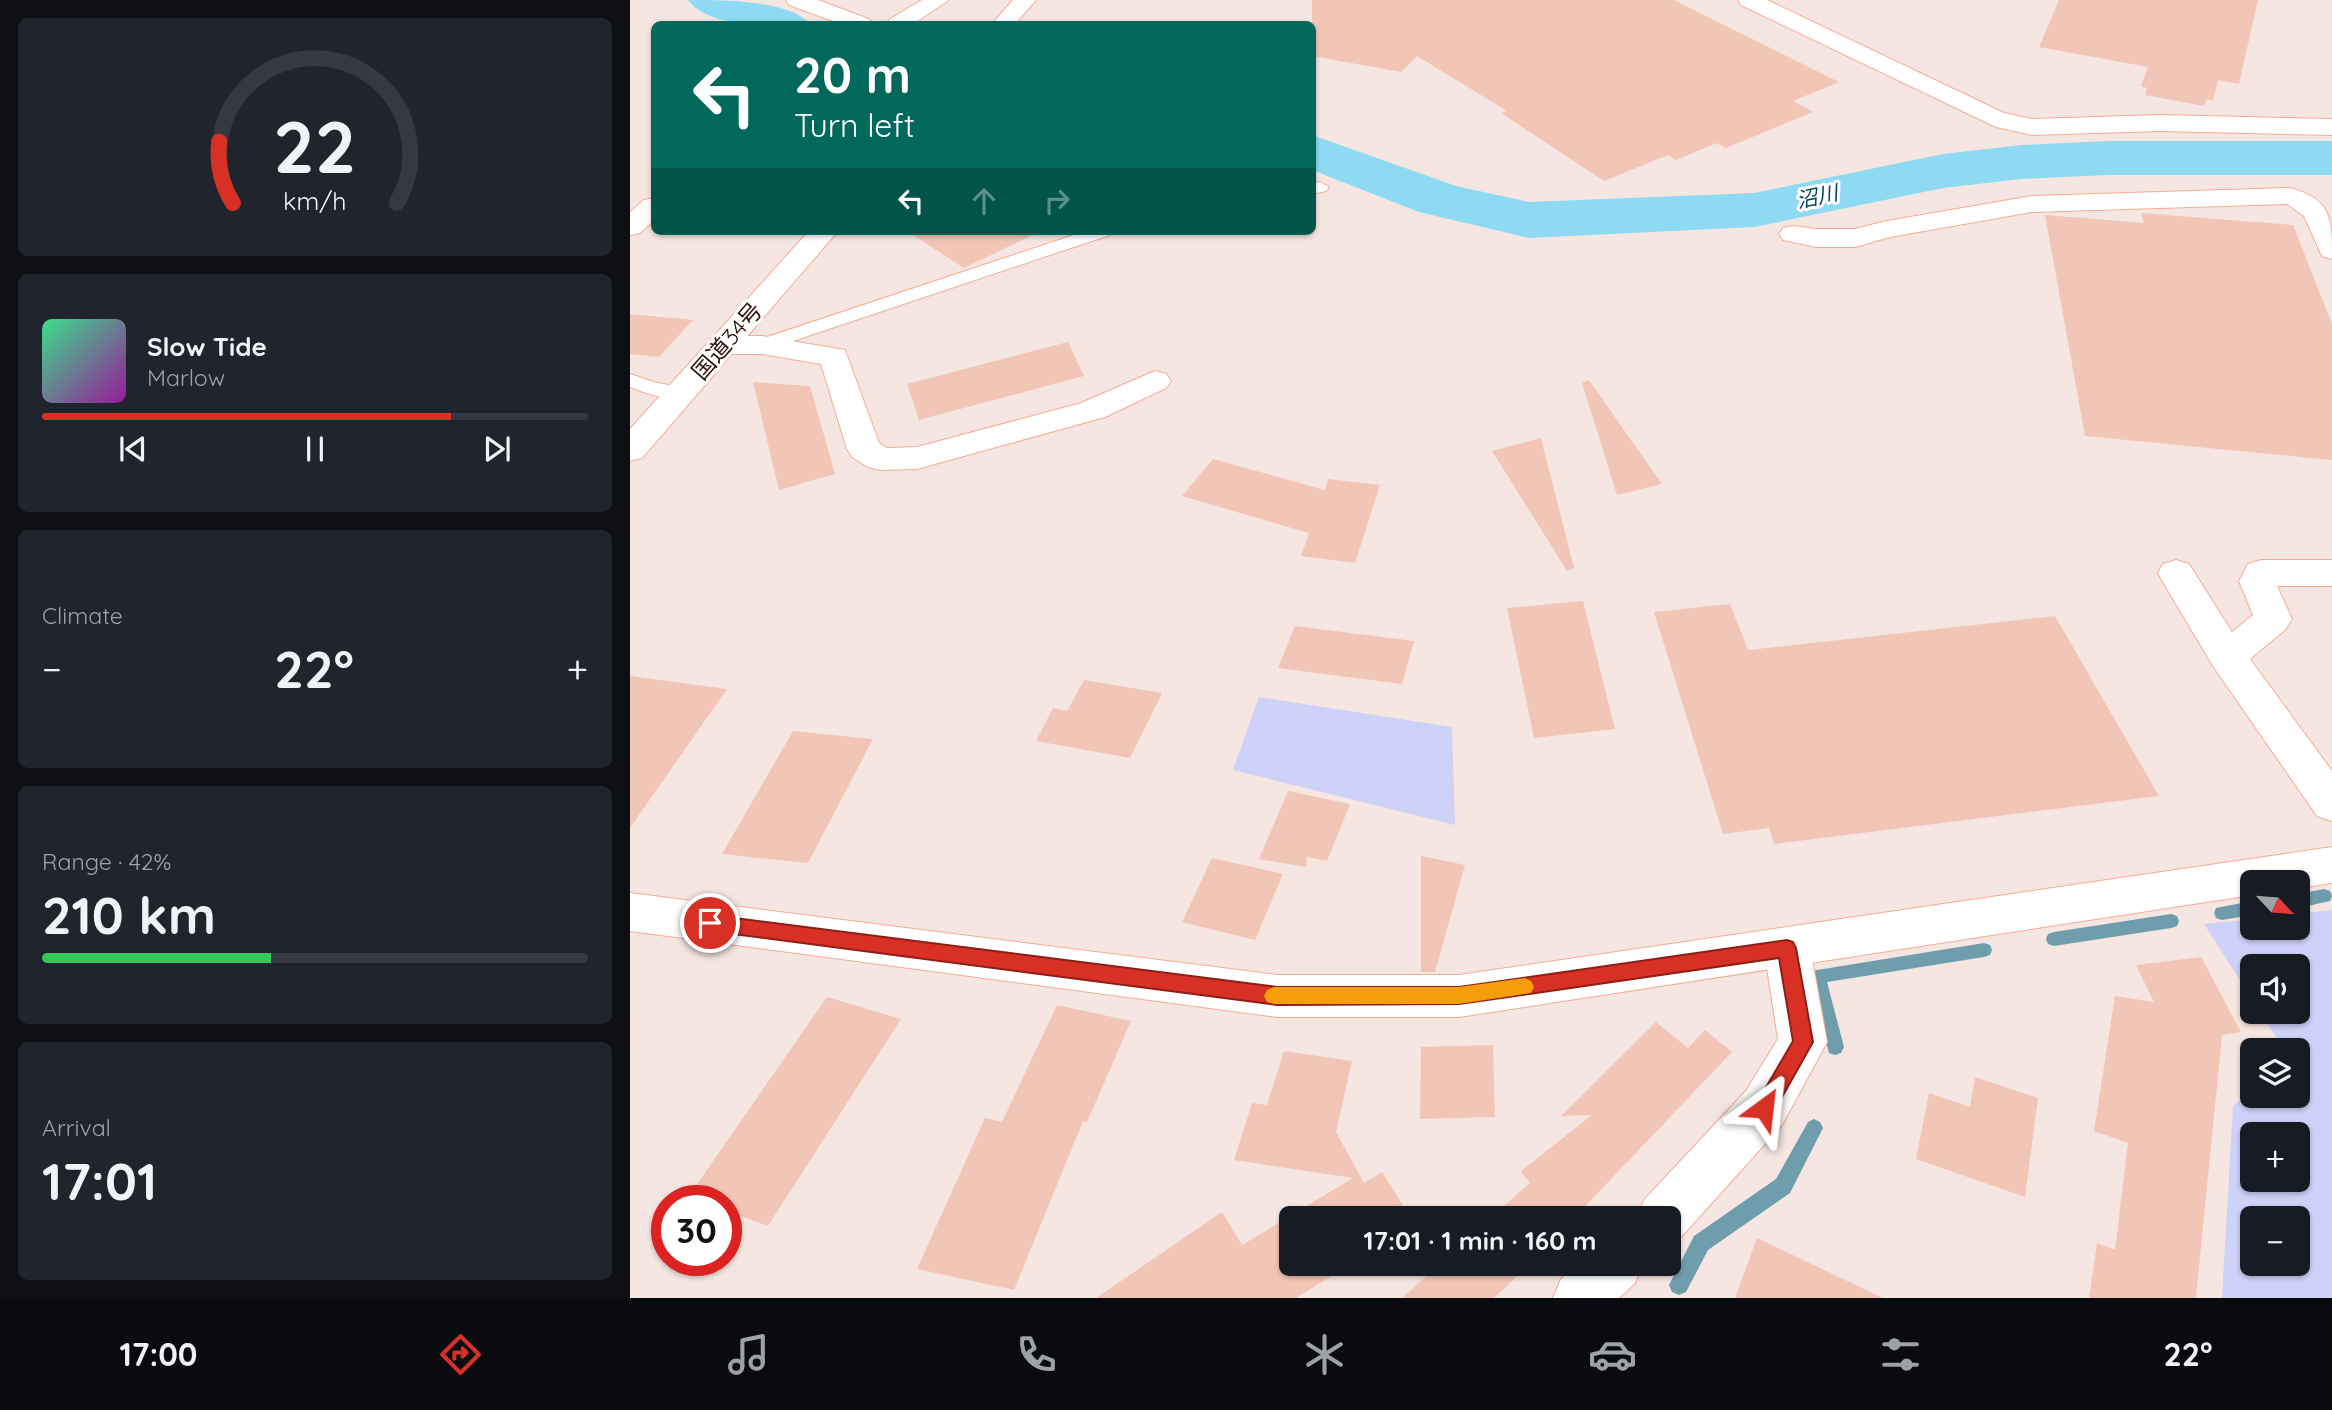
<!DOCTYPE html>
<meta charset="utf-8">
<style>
:root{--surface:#171b24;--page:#20242c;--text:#f1f3f6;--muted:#9ea1a6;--line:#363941;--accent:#d93025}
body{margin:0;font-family:Quicksand,"Noto Sans JP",sans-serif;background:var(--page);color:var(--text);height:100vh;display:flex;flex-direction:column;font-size:26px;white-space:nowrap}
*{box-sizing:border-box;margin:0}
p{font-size:23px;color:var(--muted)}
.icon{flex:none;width:38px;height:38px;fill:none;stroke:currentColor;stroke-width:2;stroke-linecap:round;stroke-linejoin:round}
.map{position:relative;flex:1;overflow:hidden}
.details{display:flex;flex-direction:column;gap:18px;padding:18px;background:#0d0f14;width:630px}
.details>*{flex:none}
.banner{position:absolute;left:21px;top:21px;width:665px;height:214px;border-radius:10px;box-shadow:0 2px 5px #0004;background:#00695c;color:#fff;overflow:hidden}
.needle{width:46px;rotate:116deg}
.buttons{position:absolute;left:1610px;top:870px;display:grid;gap:14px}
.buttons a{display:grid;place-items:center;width:70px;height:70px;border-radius:10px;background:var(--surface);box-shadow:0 2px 5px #0004;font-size:35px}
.speed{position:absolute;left:21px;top:1185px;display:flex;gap:14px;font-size:35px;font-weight:700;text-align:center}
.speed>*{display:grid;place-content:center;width:91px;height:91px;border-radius:50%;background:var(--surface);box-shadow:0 2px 5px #0004;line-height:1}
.speed .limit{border:10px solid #d22;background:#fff;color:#111}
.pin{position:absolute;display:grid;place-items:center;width:60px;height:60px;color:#fff;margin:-30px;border:4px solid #fff;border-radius:50%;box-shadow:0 2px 7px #0007}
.me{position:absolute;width:77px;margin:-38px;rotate:30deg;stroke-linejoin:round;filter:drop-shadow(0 0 5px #0008)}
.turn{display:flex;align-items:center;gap:24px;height:147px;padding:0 28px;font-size:32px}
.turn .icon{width:91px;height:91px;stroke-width:2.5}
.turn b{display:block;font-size:49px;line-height:60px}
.lanes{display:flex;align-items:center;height:66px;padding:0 28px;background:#0003;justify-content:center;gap:35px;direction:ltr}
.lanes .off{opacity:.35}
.big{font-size:52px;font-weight:800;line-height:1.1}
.details .card{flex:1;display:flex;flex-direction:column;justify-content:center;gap:10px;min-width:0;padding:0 24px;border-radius:10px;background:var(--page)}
.details .dial{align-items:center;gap:0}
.dial svg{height:182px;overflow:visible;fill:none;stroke:var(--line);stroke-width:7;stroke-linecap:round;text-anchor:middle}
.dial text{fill:var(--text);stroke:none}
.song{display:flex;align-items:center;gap:21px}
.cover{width:84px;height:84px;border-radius:10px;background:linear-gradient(135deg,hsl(150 70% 55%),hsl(300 70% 35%))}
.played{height:7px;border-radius:4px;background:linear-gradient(90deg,var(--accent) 75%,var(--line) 75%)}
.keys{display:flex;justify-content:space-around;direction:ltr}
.heat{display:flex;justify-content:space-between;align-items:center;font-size:38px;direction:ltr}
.charge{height:10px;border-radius:5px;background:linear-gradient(90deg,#34c759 42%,var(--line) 0)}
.trip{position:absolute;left:649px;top:1206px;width:402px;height:70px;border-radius:10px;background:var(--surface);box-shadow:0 2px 5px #0004;font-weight:800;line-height:70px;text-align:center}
.menu{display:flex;height:112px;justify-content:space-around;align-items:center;background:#090b0e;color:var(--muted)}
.menu .icon{width:49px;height:49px}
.menu .current{color:var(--accent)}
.menu b{font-size:32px;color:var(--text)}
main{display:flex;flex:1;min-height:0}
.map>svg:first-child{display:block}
.green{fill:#ced1f8;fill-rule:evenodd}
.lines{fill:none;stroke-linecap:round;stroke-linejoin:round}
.stream{fill:#709dac;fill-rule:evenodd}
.river{fill:#8edaf3;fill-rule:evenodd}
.building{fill:#f2c6b6}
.service-casing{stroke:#f5ac92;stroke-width:2}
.minor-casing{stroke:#f5ac92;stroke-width:2}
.tertiary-casing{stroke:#f5ac92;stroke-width:2}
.trunk-casing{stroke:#f5ac92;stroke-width:2}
.service{fill:#fff;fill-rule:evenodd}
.minor{fill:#fff;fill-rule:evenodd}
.tertiary{fill:#fff;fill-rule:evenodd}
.trunk{fill:#fff;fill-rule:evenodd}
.route{fill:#d93025;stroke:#8d1f18;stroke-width:2}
.slow{fill:#f59e0b}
.labels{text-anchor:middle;stroke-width:6;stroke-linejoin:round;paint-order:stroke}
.far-water-label{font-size:21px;font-style:italic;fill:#004556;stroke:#fff}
.street-label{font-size:23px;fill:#2a1007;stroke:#fff}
</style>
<main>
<section class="details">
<div class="card dial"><svg viewBox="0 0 100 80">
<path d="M14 69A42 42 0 1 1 86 69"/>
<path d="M14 69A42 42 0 0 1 8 42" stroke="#d93025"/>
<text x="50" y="56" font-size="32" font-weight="700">22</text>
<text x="50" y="72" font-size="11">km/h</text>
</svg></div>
<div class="card">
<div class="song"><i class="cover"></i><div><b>Slow Tide</b><p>Marlow</p></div></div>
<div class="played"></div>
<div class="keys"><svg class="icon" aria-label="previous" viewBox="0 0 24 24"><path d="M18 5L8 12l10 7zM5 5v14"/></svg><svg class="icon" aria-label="pause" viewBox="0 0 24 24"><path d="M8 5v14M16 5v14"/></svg><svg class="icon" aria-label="next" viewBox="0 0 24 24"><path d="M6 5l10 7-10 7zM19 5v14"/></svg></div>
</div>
<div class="card"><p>Climate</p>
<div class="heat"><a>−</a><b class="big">22°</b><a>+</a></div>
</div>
<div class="card"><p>Range · 42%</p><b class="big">210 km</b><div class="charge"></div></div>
<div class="card"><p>Arrival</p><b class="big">17:01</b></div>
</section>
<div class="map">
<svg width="1702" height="1298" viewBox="0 0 1702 1298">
<rect width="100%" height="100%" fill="#f6e6e1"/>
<path class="green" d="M629,697L822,727L825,825L603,770Z
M1702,910V1298H1592L1603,1106L1622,1091V1096H1668V1050H1654L1630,1012H1668V966H1622V999L1574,924L1622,919V928H1668V914ZM1622,1134H1668V1180H1622ZM1622,1218H1668V1264H1622Z"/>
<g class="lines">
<path class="stream" d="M1694,889L1700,891L1702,896L1700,901L1668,908V894Z
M1622,901V915L1592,920L1586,918L1584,913L1586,908Z
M1541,914L1547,916L1549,921L1547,926L1541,928L1424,946L1418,944L1416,939L1418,934L1424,932Z
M1354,943L1360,945L1362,950L1360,955L1354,957L1197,982L1214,1047L1211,1053L1205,1055L1199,1053L1179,976L1181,971Z
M1184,1119L1190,1122L1193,1128L1160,1193L1078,1250L1056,1292L1049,1295L1042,1292L1039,1285L1064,1236L1146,1179L1178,1122Z"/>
<path class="river" d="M58,0C93,0 159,0 180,24C148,27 79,29 58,0Z
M682,135L826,186L899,202L1124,193L1313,154L1391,145L1478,141H1702V175H1478L1391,179L1313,188L1124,227L899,238L789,212L682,170Z"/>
</g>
<path class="building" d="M682,0H1044L1209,82L1163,101L1183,112L1096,148L1087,143L1046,160L1038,155L974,181L871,113L877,111L787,56L771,72L682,56Z
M1429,0H1628L1609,84L1588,80L1583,101L1576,99L1574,106L1515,95L1517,88L1511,86L1518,67L1409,47Z
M1511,213L1663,225L1702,324V460L1455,436L1415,215L1514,223Z
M277,231H411L334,268Z
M0,314L63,320L29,357L0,354Z
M438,342L454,376L289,420L277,384Z
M959,380L1032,484L987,495L952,383Z
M123,382L180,386L205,474L149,490Z
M911,438L944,568L937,571L862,451Z
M583,459L695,490L698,479L750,485L725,563L671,556L679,533L552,496Z
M953,601L985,729L904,738L877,608Z
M1100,604L1118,650L1425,616L1529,796L1144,844L1139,828L1093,834L1024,612Z
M665,626L784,641L772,684L648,668Z
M0,676L97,689L0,828Z
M454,680L532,693L500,758L406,741L423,708L437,711Z
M163,731L243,739L178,863L92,854Z
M658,791L720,804L697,861L677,857L676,867L629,859Z
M791,856L835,865L805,972H791Z
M582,858L653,874L625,940L552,922Z
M1571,957L1611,1032L1592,1035L1566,1298H1459L1467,1243L1485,1250L1498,1143L1464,1131L1485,996L1524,1002L1506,965Z
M197,997L271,1019L138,1226L96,1211V1200H56Z
M427,1005L501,1021L457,1122L453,1121L384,1290L287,1269L355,1118L372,1122Z
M1026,1022L1058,1048L1075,1030L1102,1052L944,1218H860L900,1183L891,1171L962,1115L931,1116Z
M863,1045L865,1117L790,1119L791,1047Z
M654,1051L722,1061L706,1132L734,1183L752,1172L781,1218H662V1264H721L666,1298H466L592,1212L612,1245L723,1178L604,1160L622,1103L637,1105Z
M1345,1077L1408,1098L1395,1197L1286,1159L1299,1093L1340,1107Z
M1127,1238L1253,1298H1105Z
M810,1264H900L864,1298H772Z"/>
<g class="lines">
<defs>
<path id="service" d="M690,182L699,187L696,191L682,194V184Z
M456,231H483L480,235L139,349H125L122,345L125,341Z
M0,374L24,382L58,389L61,393L58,397C41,402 17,394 0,387Z"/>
<path id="minor" d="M156,0H188L239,19L243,24H211L159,5Z
M292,0H319L283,24H256L260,19Z
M1660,188C1702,199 1702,219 1702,259L1692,256L1674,216L1657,204L1402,212L1260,237L1225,247H1186L1153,240L1149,234L1153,228L1163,226L1186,229H1224L1257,221L1402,196Z
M24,198V220L10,233L0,235V212L14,200Z
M93,336H132L215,350L249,443L257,448L287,447L451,403L525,371L536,374L541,381L536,388L475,417L287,469L250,470L238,467L222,457L217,449L191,364L132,354H93L82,352L77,345L82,338Z
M1546,560L1559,564L1602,632L1623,615L1609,581L1618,564L1631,560H1702V586H1647L1662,619L1656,629L1620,659L1702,771V821L1687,816L1583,666L1533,582L1528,573L1533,564Z
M1157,928L1173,934L1180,948L1197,1042L1152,1125L1052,1236L1040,1241V1218H1007L1014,1200L1116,1091L1148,1039L1134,948L1141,934Z
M947,1264H1013L1005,1283L989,1298H923L931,1279Z"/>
<path id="tertiary" d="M1108,0H1137L1374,113L1402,119L1530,115L1702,119V135L1530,131L1402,135L1366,127L1111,5Z
M1702,847V883L1668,888V882H1622V895L829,1017H647L0,931V893L647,975H829Z"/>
<path id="trunk" d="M383,0H406L385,24H362Z
M179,231H208L12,458L0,461V429Z"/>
</defs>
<use href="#service" class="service-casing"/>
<use href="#minor" class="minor-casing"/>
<use href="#tertiary" class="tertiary-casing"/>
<use href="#trunk" class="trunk-casing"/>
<use href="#service" class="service"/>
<use href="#minor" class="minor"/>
<use href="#tertiary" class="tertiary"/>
<use href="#trunk" class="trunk"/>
</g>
<path class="route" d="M80,915L647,987H829L1157,940L1163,942L1166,948L1183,1042L1142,1115L1134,1118L1127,1115L1124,1108L1163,1041L1149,958L829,1004L647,1005L80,931L74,928L71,923L74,917Z"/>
<path class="slow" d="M895,978L901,981L904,987L901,993L829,1004H644L637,1002L634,996L637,990L644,987H829Z"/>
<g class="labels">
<g class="far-water-label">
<text transform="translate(1187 197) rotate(-12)" y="7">沼川</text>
</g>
<g class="street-label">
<text transform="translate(97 341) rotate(-49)" y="8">国道34号</text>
</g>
</g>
</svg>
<div class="buttons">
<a><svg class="needle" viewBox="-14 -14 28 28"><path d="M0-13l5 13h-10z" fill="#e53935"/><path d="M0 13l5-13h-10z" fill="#9ea1a6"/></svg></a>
<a><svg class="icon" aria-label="sound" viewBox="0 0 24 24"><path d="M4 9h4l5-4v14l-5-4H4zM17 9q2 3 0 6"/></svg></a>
<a><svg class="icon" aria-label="layers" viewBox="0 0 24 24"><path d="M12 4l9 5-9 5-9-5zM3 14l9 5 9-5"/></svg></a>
<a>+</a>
<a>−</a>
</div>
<div class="speed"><div class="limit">30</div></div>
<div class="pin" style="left:80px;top:923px;background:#d93025"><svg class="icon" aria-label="arrive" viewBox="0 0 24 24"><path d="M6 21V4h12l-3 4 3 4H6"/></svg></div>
<svg class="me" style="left:1134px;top:1108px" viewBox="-20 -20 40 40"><path d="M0-17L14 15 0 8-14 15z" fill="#d93025" stroke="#fff" stroke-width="4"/></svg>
<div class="trip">17:01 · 1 min · 160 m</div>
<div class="banner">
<div class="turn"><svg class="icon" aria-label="left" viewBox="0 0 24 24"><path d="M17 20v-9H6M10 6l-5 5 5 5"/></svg><div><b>20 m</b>Turn left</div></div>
<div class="lanes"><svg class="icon" aria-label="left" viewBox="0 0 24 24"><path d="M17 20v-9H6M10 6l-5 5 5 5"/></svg><svg class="icon off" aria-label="ahead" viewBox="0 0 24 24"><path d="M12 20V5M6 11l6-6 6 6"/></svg><svg class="icon off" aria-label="right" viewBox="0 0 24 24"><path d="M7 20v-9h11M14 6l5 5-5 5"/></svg></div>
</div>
</div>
</main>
<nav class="menu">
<b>17:00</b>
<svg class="icon current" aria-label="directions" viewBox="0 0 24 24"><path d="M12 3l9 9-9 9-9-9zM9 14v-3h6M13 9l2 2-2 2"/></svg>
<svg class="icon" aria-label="music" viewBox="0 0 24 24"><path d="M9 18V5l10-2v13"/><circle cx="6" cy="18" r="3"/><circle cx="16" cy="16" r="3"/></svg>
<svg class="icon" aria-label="phone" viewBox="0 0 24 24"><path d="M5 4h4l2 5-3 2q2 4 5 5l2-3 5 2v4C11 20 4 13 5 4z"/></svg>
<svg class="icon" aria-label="climate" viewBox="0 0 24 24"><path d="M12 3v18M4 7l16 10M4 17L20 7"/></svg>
<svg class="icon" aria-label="car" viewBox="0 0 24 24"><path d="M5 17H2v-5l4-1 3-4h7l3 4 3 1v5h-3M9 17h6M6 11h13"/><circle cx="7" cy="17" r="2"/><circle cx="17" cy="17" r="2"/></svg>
<svg class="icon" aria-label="filters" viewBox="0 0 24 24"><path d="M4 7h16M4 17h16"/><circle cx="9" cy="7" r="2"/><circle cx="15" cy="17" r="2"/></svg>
<b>22°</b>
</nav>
